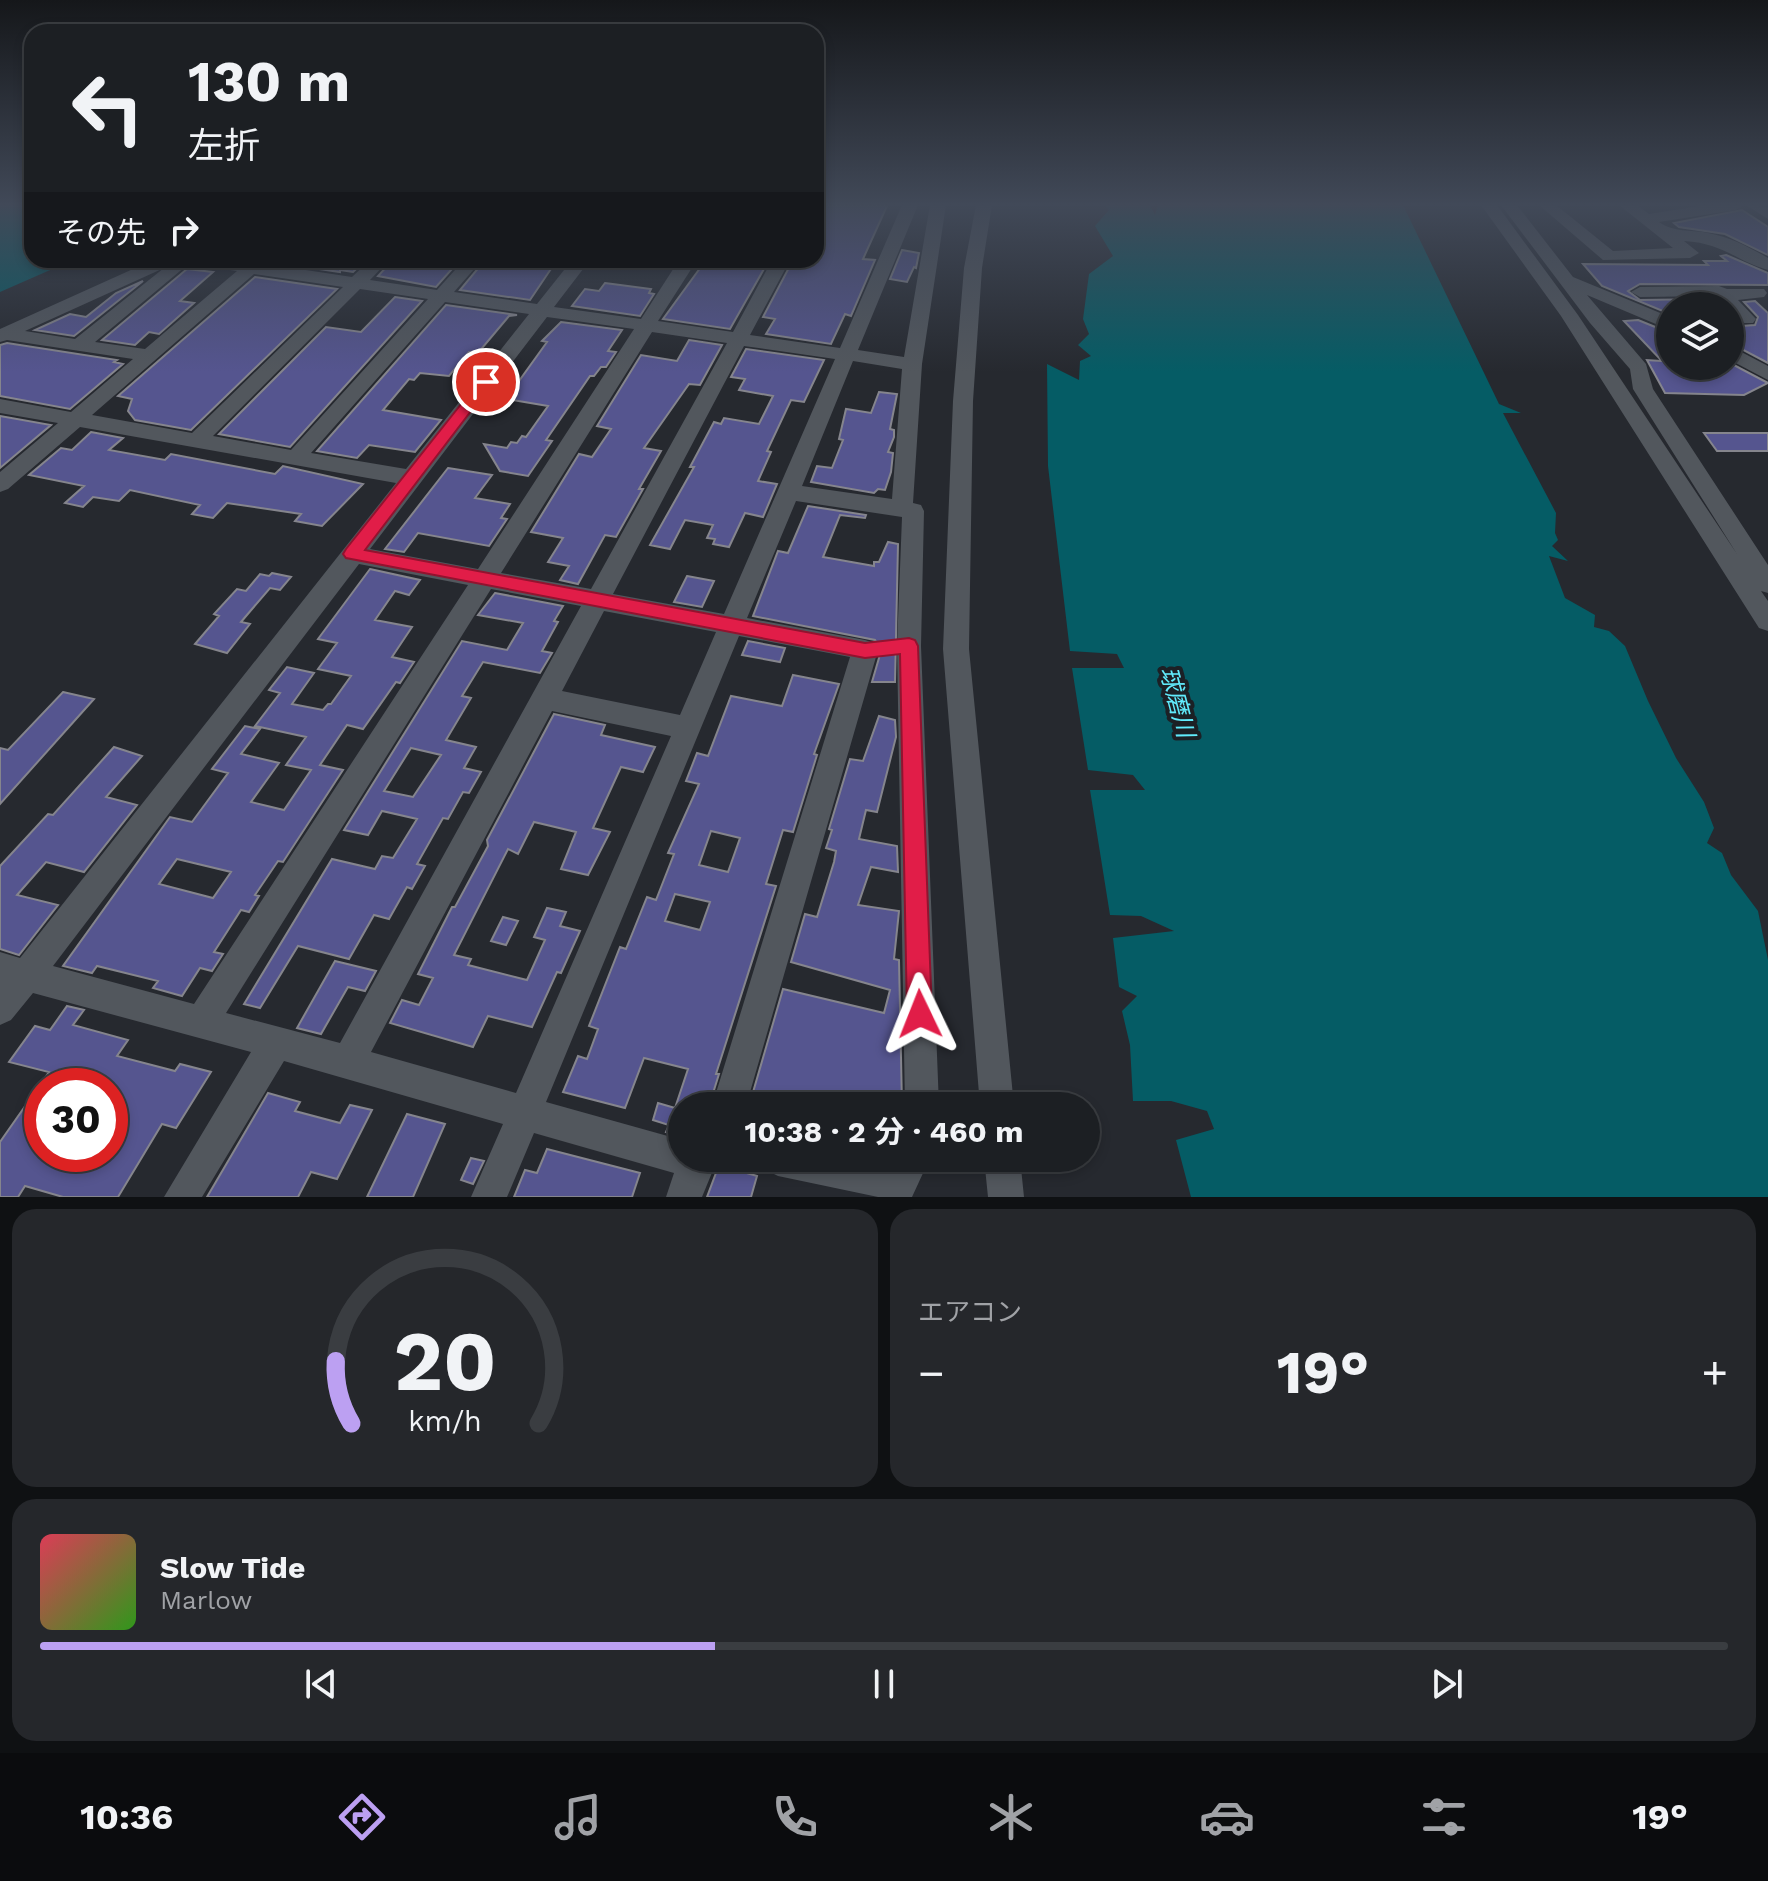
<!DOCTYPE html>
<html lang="ja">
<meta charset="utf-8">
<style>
:root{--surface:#1c1f23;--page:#25272b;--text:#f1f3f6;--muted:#a0a2a6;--line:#3a3d41;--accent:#bca0f2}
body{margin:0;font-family:"Work Sans","Noto Sans JP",sans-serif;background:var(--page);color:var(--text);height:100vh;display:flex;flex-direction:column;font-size:30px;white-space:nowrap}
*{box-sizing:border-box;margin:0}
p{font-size:26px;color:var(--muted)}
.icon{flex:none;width:44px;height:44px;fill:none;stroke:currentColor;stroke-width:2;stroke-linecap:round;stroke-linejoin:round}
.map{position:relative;height:1197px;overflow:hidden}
.panel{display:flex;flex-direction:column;gap:12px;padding:12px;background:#0f1113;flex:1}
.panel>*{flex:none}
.guide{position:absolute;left:24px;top:24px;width:800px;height:244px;border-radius:24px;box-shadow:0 4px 12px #0003,0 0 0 2px var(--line);background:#1c1f23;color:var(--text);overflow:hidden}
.tools{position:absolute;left:1656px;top:292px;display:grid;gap:16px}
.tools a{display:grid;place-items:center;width:88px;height:88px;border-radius:50%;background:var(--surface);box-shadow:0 4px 12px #0003,0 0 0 2px var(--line);font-size:40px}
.speed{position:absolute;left:24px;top:1068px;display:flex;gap:16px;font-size:40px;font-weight:700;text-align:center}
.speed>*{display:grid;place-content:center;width:104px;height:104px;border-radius:50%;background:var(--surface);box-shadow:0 4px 12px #0003,0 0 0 2px var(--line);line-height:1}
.speed .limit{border:12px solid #d22;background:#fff;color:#111}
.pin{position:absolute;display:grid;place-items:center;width:68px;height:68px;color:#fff;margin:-34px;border:4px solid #fff;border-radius:50%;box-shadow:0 2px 8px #0007}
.me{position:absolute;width:88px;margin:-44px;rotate:358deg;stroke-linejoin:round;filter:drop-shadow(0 0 6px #0008)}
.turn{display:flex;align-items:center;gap:28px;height:168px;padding:0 32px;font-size:36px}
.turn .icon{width:104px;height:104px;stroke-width:2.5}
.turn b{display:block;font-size:56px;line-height:68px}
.then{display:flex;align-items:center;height:76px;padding:0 32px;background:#0003;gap:16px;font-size:30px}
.big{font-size:60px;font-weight:700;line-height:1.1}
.panel .tile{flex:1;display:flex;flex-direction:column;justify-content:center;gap:12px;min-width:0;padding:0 28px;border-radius:24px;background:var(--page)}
.panel .dial{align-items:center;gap:0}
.dial svg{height:208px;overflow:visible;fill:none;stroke:var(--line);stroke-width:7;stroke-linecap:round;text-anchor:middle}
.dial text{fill:var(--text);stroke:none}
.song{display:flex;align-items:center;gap:24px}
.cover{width:96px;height:96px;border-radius:12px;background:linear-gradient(135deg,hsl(350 70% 55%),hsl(110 70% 35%))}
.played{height:8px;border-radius:4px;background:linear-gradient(90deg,var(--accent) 40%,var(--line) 40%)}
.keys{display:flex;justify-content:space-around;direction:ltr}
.heat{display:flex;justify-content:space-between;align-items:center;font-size:44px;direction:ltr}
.panel .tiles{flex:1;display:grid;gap:12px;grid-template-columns:1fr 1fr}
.tile:last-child{grid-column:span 2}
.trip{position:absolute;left:668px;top:1092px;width:432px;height:80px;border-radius:40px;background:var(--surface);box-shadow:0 4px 12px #0003,0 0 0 2px var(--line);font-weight:700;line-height:80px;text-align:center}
.dock{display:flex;height:128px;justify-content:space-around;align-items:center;background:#0b0c0e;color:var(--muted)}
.dock .icon{width:56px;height:56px}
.dock .active{color:var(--accent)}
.dock b{font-size:36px;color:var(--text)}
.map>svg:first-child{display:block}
.water{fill:#055c65}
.building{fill:#55558f;stroke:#85858d;stroke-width:2;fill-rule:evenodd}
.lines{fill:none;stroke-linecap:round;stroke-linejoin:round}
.minor{fill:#52575d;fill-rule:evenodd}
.route{fill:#e11d48;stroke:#92132f;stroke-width:2}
.labels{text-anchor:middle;stroke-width:8;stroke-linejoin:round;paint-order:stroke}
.water-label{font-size:24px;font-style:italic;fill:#61ecfd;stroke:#1c2025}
</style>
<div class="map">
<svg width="1768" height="1197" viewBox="0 0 1768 1197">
<rect width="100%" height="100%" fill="#26292f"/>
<path class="water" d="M0,205H32V260H73L0,292Z
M1104,205H1150L1155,215L1158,205H1403L1499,404L1521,413H1503L1556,513L1555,533L1558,540L1552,546L1568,561L1549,556L1565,598L1595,615L1594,627L1609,631L1625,646L1648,701L1676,758L1704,802L1714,828L1707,843L1722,853L1731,875L1758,911L1768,960V1197H1191L1176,1140L1214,1129L1207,1111L1171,1101H1133L1130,1045L1122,1011L1137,996L1119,987L1113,938L1174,931L1141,916L1110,915L1090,790H1145L1133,775L1088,770L1072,668H1124L1117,654L1070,651L1048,466L1047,364L1079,380L1080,361L1091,356L1078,345L1089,334L1083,319L1089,274L1113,256L1095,226L1109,210Z"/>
<path class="building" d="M821,205L887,206L863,259L875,260L851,316L845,314L831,344L766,334L775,319L763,317L793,260H816V214Z
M1742,210L1768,227V255L1725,234L1679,227L1674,223Z
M902,250L919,253L916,268L914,267L907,282L890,279Z
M1726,255L1768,273V285L1640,284L1628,291L1640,300L1713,299L1720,306H1670V314L1602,286L1583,264L1708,265L1704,261H1727L1721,256Z
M274,260H366L353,272L340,270V272L272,262Z
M437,260H460L436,287L378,276L390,263L429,268Z
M485,260L527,262L557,260L530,300L460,290Z
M706,260H769L730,329L663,319Z
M187,269L213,272L180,301L194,303L159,334L149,332L135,345L102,340Z
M255,277L337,289L191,430L135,420L128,411L132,399L118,396Z
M143,281L74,336L35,330L70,314L86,317L116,293Z
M605,283L651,289L649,293L654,294L640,316L572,306L585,289L599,291Z
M395,297L422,301L290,447L219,434L326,327L361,332Z
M1755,301L1768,313V363L1730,343V316L1741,326L1755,325L1758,317L1744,302Z
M446,305L517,315L509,316L478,353L469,352L449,376L420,373L414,380L409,379L383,410L441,420L415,452L369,445L357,458L317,451Z
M1638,320L1670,333V366H1730V363L1768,383L1744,395L1665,393L1647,360L1662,361L1624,321Z
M561,322L622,330L608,351L616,352L606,367H601L594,376H590L546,440L552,441L528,476L500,471L484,444L507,448L511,442L517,443L522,436L526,437L548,406L506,399L547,342L542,341Z
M689,340L722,345L700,385L689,384L644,448L661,451L639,489H643L616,537L605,535L578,584L560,580L569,566L548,562L563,538L531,532L579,454L592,457L611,429L597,426L641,355L677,361Z
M7,343L117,360L114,362L123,364L70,409L0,396V345Z
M746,349L824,360L804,402L791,400L767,451L771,452L758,481L777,484L763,517L745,513L729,547L713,544L715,539L707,538L713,525L685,520L670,549L650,545L694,467H690L714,422L721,424L724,418L759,424L773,396L739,390L745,379L731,377Z
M879,392L897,394L890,429L894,430V437L888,452L893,453L891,472L885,490L878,489L874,493L811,482L817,466L832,468L843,440L839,439L846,409L871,413Z
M0,416L51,425L0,468Z
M91,432L123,438L109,450L165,460L171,454L275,474L283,466L363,484L322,526L295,521L301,514L227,503L213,518L192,514L200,505L130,490L119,501L93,497L83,507L65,503L84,486L29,475L61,448L72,450Z
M1704,433H1768V451H1717Z
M448,468L492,475L475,498L510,504L501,518L507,519L489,546L418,533L404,552L385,549Z
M808,506L866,515L865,518L840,515L823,557L874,566V562H879L888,542L898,544L895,682H872L881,651L875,640L753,616L778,551L788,553Z
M370,569L420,580L409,595L395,591L375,620L412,627L392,657L414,662L400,683L396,682L363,729L347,725L320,765L343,770L283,862L278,861L255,895L259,896L249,912L241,910L214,952L223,954L212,971L200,968L182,996L153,988L158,981L97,966L92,973L63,966L170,817L192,822L228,773L212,769L245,726L260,729L241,754L279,763L251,802L284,810L311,770L286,765L306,737L255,726L280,693L269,690L287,667L314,673L292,704L323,710L328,704H331L351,676L318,669L337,643L318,639ZM177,859L231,872L213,898L159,884Z
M272,573L291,577L280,590L270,588L241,622L250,624L227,653L195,644L219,616L214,614L237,589L246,591L260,574L269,576Z
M687,576L714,581L702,607L674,602Z
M495,593L563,606L554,621L558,622L542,651L552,653L540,673L483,662L462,696L471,698L446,740L476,747L464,768L481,772L469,793L463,792L448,819L443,818L417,864L425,866L412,889L407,887L389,919L374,915L349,959L298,946L260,1008L244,1004L332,859L375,869L382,856L393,858L417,819L382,811L368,835L344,830L462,641L507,650L523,623L478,615ZM411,748L441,755L413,797L384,791Z
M748,641L785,648L780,662L742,655Z
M793,675L839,684L814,754L817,755L793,832L783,830L766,884L776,886L716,1074H719L709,1106H682V1136L666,1132L669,1125L653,1120L658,1103L675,1108L688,1069L644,1058L625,1108L563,1092L578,1056L587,1059L598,1029L589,1026L620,947L626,949L647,897L656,900L674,854L668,853L699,784L686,781L697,753L708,756L731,696L782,706ZM711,831L740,838L728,872L699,865ZM675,894L710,902L700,930L665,921Z
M63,692L94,699L0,804V748L8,750Z
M554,714L605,725L601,735L655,747L643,772L621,767L593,828L610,832L588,875L561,869L576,832L534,822L518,854L508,849L454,955L471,959L468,965L527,980L545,940L534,937L547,908L566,912L560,926L580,931L561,973L557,972L532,1027L488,1016L473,1047L390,1023L402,1000L419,1005L433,978L418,974L452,907H455L488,846L487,840Z
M879,716L895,720L896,737L877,812L866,810L859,839L897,846L898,872L871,867L858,905L899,911L894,959L899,960L902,1106H749L783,989L884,1013L890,990L791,962L805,914L817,917L834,862L836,851L826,848L832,830L829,829L850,759L863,761Z
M114,747L142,756L106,797L137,805L84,872L46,862L17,895L58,905L19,955L0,949V866L48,814L53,815Z
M503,917L518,921L506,945L491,941Z
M335,961L376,971L365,991L348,987L321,1034L297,1028Z
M67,1006L84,1010L73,1025L128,1040L117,1056L175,1071L180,1064L211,1072L176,1128L162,1124L118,1197H63L25,1186L18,1197H0V1142L49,1072L9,1062L35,1026L50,1030ZM42,1086H110V1154H42Z
M268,1093L300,1102L295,1111L340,1123L350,1105L372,1110L337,1179L311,1172L298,1197H207Z
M407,1114L445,1124L413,1197H367Z
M547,1149L640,1173L632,1197H514L525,1170L537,1173Z
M471,1158L484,1161L473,1184L461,1180Z
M719,1165L757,1176L751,1197H707Z"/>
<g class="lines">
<path class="minor" d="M902,205H918L858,350L904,357L930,205H946L922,364L913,503L921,505L924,511L921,646L939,1106H905L897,646L902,517L796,501L747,618L865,640L874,643L878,650L746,1106H712L850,657L739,636L546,1102L682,1140V1158H718L702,1197H666L674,1173L534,1133L507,1197H471L503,1124L284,1061L202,1197H164L251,1052L33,993L11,1020L0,1025V952L20,958L396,483L80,427L8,489L0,492V472L58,423L0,413V399L71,412L133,359L7,340L0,342V329L153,260H176L186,266L95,342L145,349L237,271L195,265L186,260L252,262L352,277L370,260H389L370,280L437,290L464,260H482L454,292L537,304L572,260H590L554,307L641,319L679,260H697L658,321L733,332L772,260H790L750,335L840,348ZM164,268L75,339L25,331ZM254,274L343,287L192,433L92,415ZM360,289L428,299L291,450L213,436ZM445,302L529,314L406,469L311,453ZM547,317L634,329L478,569L370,549ZM652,332L727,343L591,589L501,573ZM744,346L835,359L724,614L613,594ZM853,361L902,369L892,499L802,486ZM359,564L468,585L194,1004L53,966ZM491,589L581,606L340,1043L226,1013ZM604,611L716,632L680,715L562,691ZM552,711L671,736L516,1093L371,1052Z
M976,205H992L982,268L973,401L969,649L1014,1106H980L943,649L953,401L964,268Z
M1481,205H1497L1578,315L1737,554L1633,389L1630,369L1590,323L1501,205H1517L1573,277L1670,317V330L1587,295L1646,364L1653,389L1768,565V593L1761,591L1768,601V631L1759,628L1561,316Z
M1539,205H1556L1613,251L1673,248L1619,205H1637L1649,214L1706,205H1744L1736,210L1659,222C1675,233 1689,229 1708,233C1730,237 1749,247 1768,258V270C1736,261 1723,243 1684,241L1699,253L1690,258L1603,260Z
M1746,205L1768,207V219Z
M1719,286L1727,289H1764L1767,293L1764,297L1738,300L1756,319L1753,323H1741L1730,312V306H1724L1714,296L1640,297L1631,292L1640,287Z
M1730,346L1768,366V380L1730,360Z
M760,1158H871L890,1162L892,1158H930L912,1197H878L778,1176L766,1170Z
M984,1158H1020L1024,1197H988Z"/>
</g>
<linearGradient id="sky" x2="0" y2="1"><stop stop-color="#15171a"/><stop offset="0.55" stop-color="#414958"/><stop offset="1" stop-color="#414958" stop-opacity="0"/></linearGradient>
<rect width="1768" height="372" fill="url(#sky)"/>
<path class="route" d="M486,377L494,382L491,385L365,550L865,643L909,638L915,640L918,646L932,1014L928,1023L920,1026L911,1023L907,1014L900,654L865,658L346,558L343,554L346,549L481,379Z"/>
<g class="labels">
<g class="water-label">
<text transform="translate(1177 702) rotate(75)" y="8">球磨川</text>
</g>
</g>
</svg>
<div class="tools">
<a><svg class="icon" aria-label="layers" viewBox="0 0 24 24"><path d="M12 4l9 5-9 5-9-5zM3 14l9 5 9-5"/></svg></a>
</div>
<div class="speed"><div class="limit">30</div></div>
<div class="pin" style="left:486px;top:382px;background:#d93025"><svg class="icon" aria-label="arrive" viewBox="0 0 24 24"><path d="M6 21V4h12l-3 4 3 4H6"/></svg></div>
<svg class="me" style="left:920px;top:1014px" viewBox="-20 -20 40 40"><path d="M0-17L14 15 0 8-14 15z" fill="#e11d48" stroke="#fff" stroke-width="4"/></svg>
<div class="trip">10:38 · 2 分 · 460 m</div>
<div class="guide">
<div class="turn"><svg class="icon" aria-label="left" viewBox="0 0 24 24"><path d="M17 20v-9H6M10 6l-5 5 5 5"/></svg><div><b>130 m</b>左折</div></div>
<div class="then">その先<svg class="icon" aria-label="right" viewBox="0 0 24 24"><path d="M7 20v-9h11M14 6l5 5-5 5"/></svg></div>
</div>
</div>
<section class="panel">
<div class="tiles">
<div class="tile dial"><svg viewBox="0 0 100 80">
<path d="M14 69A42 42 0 1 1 86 69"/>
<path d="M14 69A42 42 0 0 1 8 45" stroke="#bca0f2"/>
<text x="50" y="56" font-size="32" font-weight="700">20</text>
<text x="50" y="72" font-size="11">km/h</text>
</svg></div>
<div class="tile"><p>エアコン</p>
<div class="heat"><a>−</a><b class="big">19°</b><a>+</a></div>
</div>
<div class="tile">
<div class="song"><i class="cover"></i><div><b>Slow Tide</b><p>Marlow</p></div></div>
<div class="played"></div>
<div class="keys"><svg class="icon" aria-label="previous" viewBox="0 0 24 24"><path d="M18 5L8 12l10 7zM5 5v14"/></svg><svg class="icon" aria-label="pause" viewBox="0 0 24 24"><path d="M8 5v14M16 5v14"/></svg><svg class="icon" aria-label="next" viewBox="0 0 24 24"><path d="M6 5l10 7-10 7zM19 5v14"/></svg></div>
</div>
</div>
</section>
<nav class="dock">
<b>10:36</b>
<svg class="icon active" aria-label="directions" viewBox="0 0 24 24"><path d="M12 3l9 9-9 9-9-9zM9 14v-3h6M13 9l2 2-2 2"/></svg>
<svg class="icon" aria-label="music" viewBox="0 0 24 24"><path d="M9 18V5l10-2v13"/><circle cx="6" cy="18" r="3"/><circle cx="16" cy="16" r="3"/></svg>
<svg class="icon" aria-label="phone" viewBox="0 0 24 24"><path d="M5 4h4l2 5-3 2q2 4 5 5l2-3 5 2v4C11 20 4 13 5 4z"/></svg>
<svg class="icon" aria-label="climate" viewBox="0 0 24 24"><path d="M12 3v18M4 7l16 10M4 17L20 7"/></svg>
<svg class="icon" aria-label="car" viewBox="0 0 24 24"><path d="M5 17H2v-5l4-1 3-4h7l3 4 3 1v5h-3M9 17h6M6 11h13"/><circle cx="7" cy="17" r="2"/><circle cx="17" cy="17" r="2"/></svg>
<svg class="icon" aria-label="filters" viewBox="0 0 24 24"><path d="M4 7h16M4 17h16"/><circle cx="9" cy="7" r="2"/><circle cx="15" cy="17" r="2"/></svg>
<b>19°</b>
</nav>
